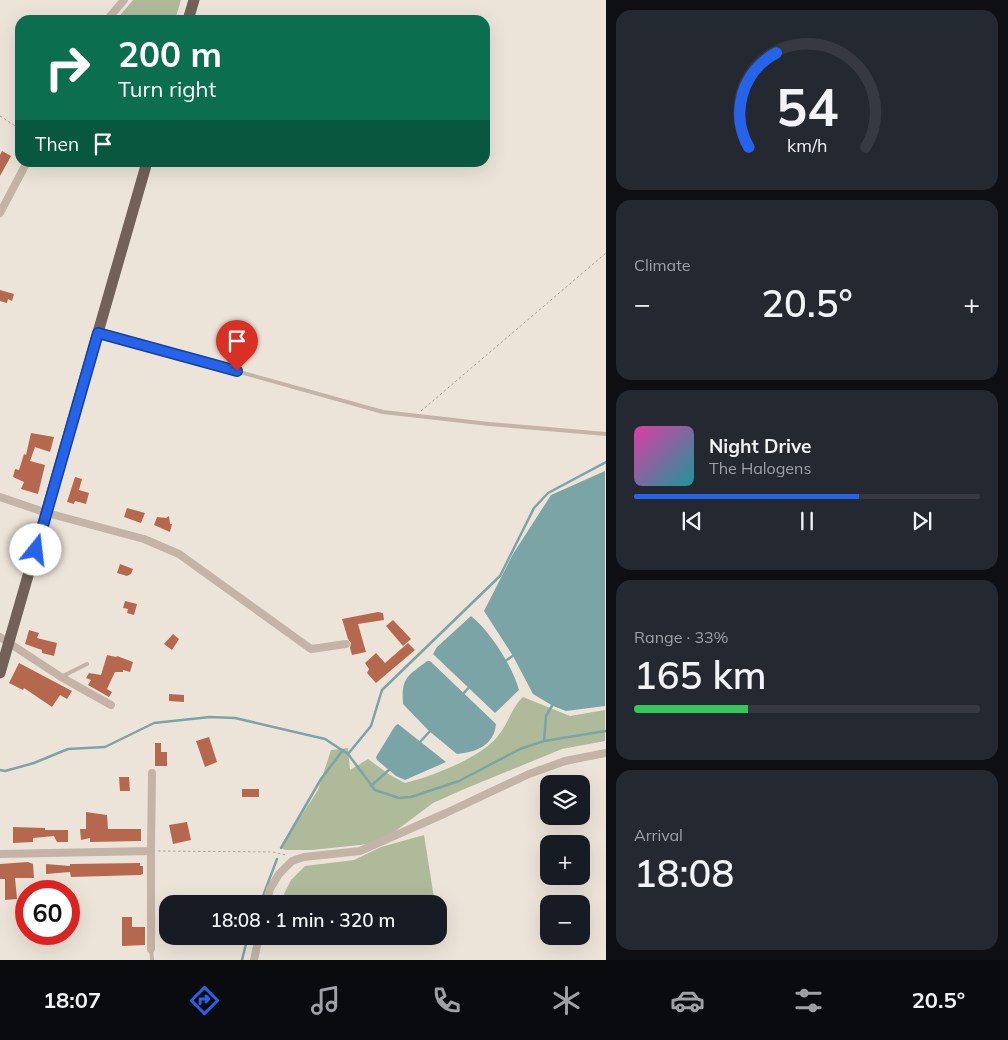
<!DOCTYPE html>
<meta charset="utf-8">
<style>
:root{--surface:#171b24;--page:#242831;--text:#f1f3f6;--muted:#9ea1a6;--line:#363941;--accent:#2563eb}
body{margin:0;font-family:Mulish,sans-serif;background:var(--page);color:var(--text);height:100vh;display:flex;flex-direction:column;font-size:19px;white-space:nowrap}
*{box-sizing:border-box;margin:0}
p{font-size:16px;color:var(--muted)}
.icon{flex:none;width:28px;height:28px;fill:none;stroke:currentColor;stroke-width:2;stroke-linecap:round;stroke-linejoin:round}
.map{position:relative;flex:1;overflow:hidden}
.drawer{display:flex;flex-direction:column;gap:10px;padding:10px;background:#0d0f14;width:402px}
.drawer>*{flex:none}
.hud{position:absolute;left:15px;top:15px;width:475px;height:152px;border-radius:15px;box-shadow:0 5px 20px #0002;background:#0b6e4f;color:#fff;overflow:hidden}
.tools{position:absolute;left:540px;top:775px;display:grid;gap:10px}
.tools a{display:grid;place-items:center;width:50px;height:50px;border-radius:10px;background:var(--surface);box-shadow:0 5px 20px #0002;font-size:25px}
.speed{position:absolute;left:15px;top:880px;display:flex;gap:10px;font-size:25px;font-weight:700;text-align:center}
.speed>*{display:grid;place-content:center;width:65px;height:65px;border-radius:50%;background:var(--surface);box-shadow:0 5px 20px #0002;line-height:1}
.speed .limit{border:8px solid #d22;background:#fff;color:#111}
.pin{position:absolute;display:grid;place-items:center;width:42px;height:42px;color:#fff;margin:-51px -21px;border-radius:50% 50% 50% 0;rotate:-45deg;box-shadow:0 0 5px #0007}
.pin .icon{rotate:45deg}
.me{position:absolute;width:55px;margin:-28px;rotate:16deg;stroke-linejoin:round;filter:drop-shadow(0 0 4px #0008)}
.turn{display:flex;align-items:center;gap:18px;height:105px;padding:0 20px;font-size:22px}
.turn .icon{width:65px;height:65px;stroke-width:2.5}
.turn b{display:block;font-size:35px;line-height:42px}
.then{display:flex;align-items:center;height:48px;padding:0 20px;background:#0003;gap:10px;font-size:19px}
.big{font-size:38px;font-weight:600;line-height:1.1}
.drawer .widget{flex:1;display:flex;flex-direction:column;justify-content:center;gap:8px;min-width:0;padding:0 18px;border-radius:15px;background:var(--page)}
.drawer .dial{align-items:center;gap:0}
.dial svg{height:130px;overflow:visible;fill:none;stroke:var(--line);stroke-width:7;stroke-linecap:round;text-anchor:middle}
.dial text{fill:var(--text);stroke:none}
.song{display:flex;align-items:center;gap:15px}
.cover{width:60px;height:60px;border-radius:8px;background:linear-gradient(135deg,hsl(320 70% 55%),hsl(180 70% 35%))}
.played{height:5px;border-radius:2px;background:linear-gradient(90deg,var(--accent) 65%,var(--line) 65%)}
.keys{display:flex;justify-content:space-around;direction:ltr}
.heat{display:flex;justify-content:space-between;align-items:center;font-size:28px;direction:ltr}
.charge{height:8px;border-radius:4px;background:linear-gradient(90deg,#34c759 33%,var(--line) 0)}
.trip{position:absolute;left:159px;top:895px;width:288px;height:50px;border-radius:15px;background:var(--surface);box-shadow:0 5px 20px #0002;font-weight:600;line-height:50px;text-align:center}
.tabs{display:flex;height:80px;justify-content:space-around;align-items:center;background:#090b0e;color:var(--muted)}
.tabs .icon{width:35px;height:35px}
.tabs .on{color:var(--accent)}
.tabs b{font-size:22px;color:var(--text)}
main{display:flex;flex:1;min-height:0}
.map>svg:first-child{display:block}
.green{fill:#afba9b}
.water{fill:#7ba4a7}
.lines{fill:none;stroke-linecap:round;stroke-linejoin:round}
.stream{stroke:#7ba4a7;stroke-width:2.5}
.building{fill:#b6684e}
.path{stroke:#af9e91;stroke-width:1;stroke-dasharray:2.5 2.5;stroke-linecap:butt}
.service{stroke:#c3b4a7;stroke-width:4}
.minor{stroke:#c3b4a7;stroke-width:8}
.primary{stroke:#716159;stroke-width:11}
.route-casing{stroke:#184099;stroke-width:12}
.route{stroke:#2563eb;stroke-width:9}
</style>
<main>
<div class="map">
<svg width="606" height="960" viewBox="0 0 606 960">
<rect width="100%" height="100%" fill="#ede4d9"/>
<path class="green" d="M133,0H181L175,20H116Z
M523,697L570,716L605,710V741L562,749L462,790L433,803L393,833L369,844L312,850H286L280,848L318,790L331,750L348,748L350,770L368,759L390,775L405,783C433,776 480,758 498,736C509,723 511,708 523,697Z
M424,835L435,904H279L291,880L305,866L354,860L381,847Z"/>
<path class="water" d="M605,471V706L566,711L553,706L533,694L513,656L484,611L513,554L551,495Z
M471,616C490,631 513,667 519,690L495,713L433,654L437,647Z
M427,661H430L496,724C494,745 477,752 457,754L429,731L403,704C401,677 408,676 427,661Z
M398,724L446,762L405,780L396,776L377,760L376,757L395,726Z"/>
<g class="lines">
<path class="stream" d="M504,662L514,655
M463,694L471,685
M544,741L546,716L553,704
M420,742L431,730
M348,754L371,726L382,690L500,576L534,508L548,493L606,462
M0,770L5,771L34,763L68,749L105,747L154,723L210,717L235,718L325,739L348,754L375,790L399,798L411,797L459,781L520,749L544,741L606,731
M371,786L391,768
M281,848L321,779L343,750
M260,904L277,859
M242,960L248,936"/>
</g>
<path class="building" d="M2,151L11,156L0,176V155Z
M0,290L14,294L12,301L8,299L7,303L0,301Z
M31,433L54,437L50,452L35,447L30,461L45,465L38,494L21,489L24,482L13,477L15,469L19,470L24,454L26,455Z
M75,477L82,479L79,490L89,493L86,504L75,501L74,504L67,502Z
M127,508L145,513L141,523L124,517Z
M169,516L170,524H172L170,532L154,525L157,517L166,518Z
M120,564L133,569L131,574L127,576L117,573Z
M125,601L137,604L134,615L127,613L128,609L123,608Z
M378,612L383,613L384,620L358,624L366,652L352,655L350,648L351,643L348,639L342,619Z
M393,620L411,639L403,646L386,626Z
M29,630L39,633L37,638L57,643L54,656L42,653V650L25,644Z
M173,634L179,639L172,650L164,644Z
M408,643L415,650L376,683L367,673L369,669L365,663L376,653L385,663Z
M107,655L116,657L117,656L133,662L130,672L123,670V672H115L107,689L112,692L109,697L88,685L91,680L86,678L89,673L101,675Z
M19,663L72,691L67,699L60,695L52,707L24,688L23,690L9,683Z
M169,694L184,695V702L169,701Z
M209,737L217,762L205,767L196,741Z
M155,743H161V752H167V766H155Z
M119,777H129L130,791H120Z
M242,789H259V797H242Z
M86,812L107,815L108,829H141V841L90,842V838L81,840L80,829H86Z
M187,822L191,840L173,844L169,825Z
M13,827L45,828V830H68V842H57L54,836L33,838V842L13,843Z
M28,862L33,864L34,878H15L17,899L5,900V879H0V864Z
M140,863V866H143V874L140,875L71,877L70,872L46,874V864L70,866V864Z
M122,917H132V927H145V945L122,946Z"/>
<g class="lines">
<path class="path" d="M0,116L20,129
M421,411L606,253
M158,851L273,852L286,855"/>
<path class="service" d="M100,333L383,412L489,424L606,434
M63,676L87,664
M151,949L152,960"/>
<path class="minor" d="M107,20L124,0
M0,213L27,162
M0,497L47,513L144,539L179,554L311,649L346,644
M0,637L61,677L111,705
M151,851L152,773
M0,854L151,851V949
M266,904L270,889L279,874L292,861L304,857L360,851L446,813L529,774L565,761L606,753
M254,960L259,936"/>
<path class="primary" d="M188,20L194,0
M0,673L147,162"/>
</g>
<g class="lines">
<defs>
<path id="route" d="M36,550L98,333L237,371"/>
</defs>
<use href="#route" class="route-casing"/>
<use href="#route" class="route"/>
</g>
</svg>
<div class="tools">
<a><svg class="icon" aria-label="layers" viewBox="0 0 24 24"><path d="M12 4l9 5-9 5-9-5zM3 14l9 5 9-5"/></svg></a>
<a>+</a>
<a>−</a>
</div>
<div class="speed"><div class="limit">60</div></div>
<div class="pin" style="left:237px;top:371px;background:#d93025"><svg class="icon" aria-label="arrive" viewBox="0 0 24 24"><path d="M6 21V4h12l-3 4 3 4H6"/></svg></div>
<svg class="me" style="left:36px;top:550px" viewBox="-20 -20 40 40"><circle r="19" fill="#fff"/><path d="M0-13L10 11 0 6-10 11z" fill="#2563eb"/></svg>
<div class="trip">18:08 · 1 min · 320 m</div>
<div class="hud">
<div class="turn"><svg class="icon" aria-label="right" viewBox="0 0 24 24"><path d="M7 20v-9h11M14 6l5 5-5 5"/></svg><div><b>200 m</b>Turn right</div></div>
<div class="then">Then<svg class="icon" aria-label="arrive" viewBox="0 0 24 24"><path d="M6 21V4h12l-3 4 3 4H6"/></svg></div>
</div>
</div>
<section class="drawer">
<div class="widget dial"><svg viewBox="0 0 100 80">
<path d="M14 69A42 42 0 1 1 86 69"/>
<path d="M14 69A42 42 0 0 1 31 11" stroke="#2563eb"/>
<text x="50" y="56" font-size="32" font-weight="700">54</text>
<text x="50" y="72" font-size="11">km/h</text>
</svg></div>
<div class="widget"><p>Climate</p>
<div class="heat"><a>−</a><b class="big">20.5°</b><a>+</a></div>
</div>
<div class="widget">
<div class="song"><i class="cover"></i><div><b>Night Drive</b><p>The Halogens</p></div></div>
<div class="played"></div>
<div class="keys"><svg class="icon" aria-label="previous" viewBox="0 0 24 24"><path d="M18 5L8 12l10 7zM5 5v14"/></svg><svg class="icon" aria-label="pause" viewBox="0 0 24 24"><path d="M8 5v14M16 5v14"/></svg><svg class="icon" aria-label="next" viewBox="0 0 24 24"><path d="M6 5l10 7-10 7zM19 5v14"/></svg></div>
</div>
<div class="widget"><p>Range · 33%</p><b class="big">165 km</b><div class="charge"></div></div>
<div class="widget"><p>Arrival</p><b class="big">18:08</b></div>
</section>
</main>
<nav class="tabs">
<b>18:07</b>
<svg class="icon on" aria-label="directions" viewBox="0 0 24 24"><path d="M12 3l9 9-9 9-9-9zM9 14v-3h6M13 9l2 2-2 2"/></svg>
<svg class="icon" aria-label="music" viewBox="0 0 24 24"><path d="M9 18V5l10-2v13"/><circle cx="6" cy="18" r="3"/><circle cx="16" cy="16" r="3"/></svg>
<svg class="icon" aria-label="phone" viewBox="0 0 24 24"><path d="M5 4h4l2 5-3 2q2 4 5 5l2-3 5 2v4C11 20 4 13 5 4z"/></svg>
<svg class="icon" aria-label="climate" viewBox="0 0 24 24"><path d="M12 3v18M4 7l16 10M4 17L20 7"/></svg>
<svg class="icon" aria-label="car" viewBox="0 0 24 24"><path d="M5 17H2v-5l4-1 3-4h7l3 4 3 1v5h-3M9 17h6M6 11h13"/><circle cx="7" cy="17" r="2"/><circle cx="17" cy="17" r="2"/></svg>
<svg class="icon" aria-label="filters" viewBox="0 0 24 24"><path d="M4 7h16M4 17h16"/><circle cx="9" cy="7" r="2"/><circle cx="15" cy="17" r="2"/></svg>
<b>20.5°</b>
</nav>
